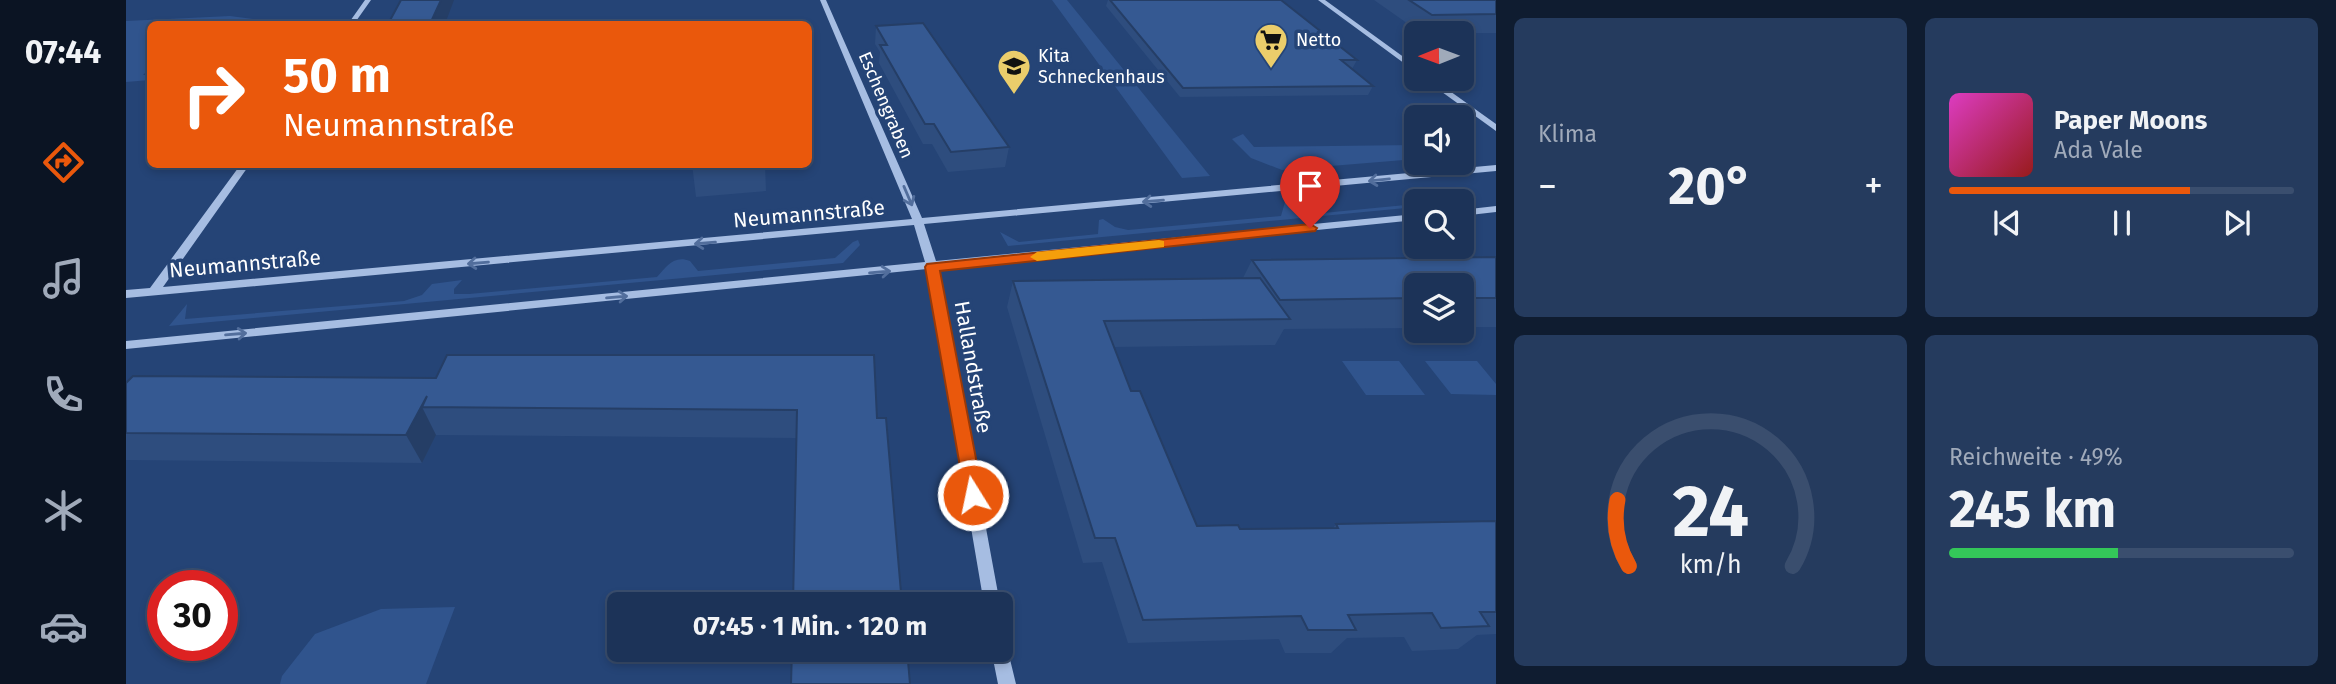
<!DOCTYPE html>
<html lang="de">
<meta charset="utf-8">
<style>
:root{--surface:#1c3358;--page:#253b5e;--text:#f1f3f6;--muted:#a0aaba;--line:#3a4e6e;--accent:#ea580c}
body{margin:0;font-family:"Fira Sans",sans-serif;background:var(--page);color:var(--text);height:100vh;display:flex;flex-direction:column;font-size:26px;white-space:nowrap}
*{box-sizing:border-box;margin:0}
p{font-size:23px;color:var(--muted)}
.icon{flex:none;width:38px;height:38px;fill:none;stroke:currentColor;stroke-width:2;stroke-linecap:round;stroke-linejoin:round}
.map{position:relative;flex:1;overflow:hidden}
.side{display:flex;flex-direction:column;gap:18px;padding:18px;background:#0f1c30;width:840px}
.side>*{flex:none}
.hud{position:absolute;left:21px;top:21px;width:665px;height:147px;border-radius:10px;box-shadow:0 4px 10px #0003,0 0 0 2px var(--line);background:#ea580c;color:#fff;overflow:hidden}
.needle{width:46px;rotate:269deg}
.controls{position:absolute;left:1278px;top:21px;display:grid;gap:14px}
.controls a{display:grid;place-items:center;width:70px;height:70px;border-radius:10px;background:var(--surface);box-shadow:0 4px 10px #0003,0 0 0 2px var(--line);font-size:35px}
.speed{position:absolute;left:21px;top:570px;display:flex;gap:14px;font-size:35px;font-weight:700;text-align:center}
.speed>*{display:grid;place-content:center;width:91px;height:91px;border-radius:50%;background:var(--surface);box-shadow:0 4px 10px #0003,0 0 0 2px var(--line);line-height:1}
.speed .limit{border:10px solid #d22;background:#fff;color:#111}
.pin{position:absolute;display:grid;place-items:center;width:60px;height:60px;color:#fff;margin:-72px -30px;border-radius:50% 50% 50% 0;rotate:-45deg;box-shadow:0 0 7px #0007}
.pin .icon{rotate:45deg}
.me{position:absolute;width:77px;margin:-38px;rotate:350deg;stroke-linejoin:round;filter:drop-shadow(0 0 5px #0008)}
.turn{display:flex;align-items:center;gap:24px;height:147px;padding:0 21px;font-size:32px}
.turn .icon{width:91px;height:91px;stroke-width:2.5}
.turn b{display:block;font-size:49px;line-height:60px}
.big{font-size:52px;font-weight:700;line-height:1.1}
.side .tile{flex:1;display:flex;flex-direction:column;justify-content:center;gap:10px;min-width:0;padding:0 24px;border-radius:10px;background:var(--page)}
.side .dial{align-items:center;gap:0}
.dial svg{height:182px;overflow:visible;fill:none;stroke:var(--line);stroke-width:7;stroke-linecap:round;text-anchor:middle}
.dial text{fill:var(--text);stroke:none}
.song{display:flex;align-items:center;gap:21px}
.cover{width:84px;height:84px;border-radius:10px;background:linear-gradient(135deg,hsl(310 70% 55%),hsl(0 70% 35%))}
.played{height:7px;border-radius:4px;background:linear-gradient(90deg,var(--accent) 70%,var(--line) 70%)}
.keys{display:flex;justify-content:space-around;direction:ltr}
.heat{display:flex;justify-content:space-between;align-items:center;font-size:38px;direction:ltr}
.charge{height:10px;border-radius:5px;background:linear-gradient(90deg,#34c759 49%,var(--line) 0)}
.side .tiles{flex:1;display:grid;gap:18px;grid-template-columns:repeat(2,1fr)}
.trip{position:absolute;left:481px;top:592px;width:406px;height:70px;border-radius:10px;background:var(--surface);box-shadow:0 4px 10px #0003,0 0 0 2px var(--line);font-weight:700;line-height:70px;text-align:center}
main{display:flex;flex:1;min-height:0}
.tab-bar{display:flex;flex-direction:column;width:126px;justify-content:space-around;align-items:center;background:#0b1423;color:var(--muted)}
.tab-bar .icon{width:49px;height:49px}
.tab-bar .current{color:var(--accent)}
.tab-bar b{font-size:32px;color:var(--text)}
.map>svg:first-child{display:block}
.green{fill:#30548d}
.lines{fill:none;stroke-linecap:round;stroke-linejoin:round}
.minor{fill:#a6bde2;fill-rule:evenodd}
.wall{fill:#2e4d7e}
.shaded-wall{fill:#253e66}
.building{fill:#355992;stroke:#253e66;stroke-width:2}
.oneway{stroke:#526e9c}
.route{fill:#ea580c;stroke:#983908;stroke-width:2}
.slow{fill:#f59e0b}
.labels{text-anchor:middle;stroke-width:7;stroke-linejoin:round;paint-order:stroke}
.far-poi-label{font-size:18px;fill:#fff;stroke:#254476;text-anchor:start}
.far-street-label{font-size:18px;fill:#fff;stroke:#254476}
.street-label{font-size:21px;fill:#fff;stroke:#254476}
</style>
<main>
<nav class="tab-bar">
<b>07:44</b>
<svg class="icon current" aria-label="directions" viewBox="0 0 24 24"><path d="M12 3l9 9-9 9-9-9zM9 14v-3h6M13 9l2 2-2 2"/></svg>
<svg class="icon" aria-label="music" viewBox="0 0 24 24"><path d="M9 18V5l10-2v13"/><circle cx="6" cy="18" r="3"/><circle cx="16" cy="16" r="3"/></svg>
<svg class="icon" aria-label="phone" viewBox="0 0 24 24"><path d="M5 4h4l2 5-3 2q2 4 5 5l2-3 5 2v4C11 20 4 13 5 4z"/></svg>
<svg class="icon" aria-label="climate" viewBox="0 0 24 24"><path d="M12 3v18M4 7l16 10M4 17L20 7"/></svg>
<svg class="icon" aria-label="car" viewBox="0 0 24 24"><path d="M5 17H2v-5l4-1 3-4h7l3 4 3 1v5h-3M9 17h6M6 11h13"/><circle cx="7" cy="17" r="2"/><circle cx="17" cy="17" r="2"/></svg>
</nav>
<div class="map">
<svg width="1370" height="684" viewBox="0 0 1370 684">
<rect width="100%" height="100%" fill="#254476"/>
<path class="green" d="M926,0H941L1084,176L1056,178Z
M104,16L127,19L140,24L99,19L72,20L68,24H24V68L17,75H24V80L0,82V21Z
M1117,134L1128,147L1290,145V159L1156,170L1125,158L1106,139Z
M1165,200L1197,213L1290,204V207L882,246L874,232L893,242L972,234L973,220L977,219L989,227L1002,230L1155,216L1159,202Z
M732,240L734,245L717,263L43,326L61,304L59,319L278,301L296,295L306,284L336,280L328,289V294H343L531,277C541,266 548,255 564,261L572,271L709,258L727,242Z
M1216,361H1273L1299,395H1240Z
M1299,361H1351L1370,384V395L1325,394Z
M329,607L300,684H154L156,676L189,634L255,609Z"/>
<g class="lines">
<path class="minor" d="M239,0H245L228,24H222Z
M694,0H700L796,218L1370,165V171L798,224L810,261L1290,214V220L812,268L874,604H858L801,269L0,349V341L799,262L788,225L0,298V290L24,288L115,164H124L37,287L786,219Z
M1192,0H1199L1290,66V72Z
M1298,79H1307L1370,124V131Z
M1370,206V212L1335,216V210Z
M875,641L880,643L890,684H872L865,649H875Z"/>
</g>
<path class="wall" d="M982,0H1155L1231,60L1226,69L1247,86L1242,95L1054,97L980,6Z
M1248,0H1370V33H1295Z
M750,26L883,147L879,167L822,172L806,144H797L753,63L754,52L749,44Z
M566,164H639L640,191L570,197Z
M1370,257V327H1335V285H1290V328L1158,329L1149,345L988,347L1005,391L1071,526L1114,529L1207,528L1210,524L1370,521V634L1351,635L1332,649L1286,651L1278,637L1221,638L1205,653H1159L1153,639L1002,643L976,562L957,563L881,307L887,281L1117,278L1126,260Z
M748,355L671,438L310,435L296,463L0,460V383L310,378Z"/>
<path class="shaded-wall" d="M315,0H328L319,24H304Z
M301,396L296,407L310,435L296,463L280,435Z"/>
<path class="building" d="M275,0H315L304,24H262Z
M984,0H1155L1231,60H1215L1247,86L1057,88Z
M1283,0H1370V14L1306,15Z
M797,23L883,147L825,152L808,124H799L754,45H761L750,26Z
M566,164H623L566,169Z
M1370,257V298H1335V285H1290V298L1154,300L1126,260Z
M1134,278L1164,319L978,321L1005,391H1014L1071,526L1112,525L1114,529L1212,528L1210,524L1370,521V612H1354L1363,626L1315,628L1306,613L1222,615L1230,630H1182L1175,616L1017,620L989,538H969L887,281Z
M321,355H748L751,418H760L776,604H667L671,410L296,407L301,396L280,435L0,433V383L7,376L310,378Z
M666,649H781L784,684H665Z"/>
<defs><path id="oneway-shaft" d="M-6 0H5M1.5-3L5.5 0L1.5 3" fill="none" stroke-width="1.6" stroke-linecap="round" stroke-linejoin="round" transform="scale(1.75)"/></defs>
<g class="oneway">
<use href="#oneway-shaft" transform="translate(1253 180) rotate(174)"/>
<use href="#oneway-shaft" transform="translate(782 196) rotate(67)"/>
<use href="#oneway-shaft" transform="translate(1027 201) rotate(175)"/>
<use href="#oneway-shaft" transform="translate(579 243) rotate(175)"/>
<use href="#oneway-shaft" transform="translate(352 263) rotate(175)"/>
<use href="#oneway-shaft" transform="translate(754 272) rotate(-5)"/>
<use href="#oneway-shaft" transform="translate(491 297) rotate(-5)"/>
<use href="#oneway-shaft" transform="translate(110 334) rotate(-5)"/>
</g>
<path class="route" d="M1184,224L1191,228L1189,231L814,271L857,495L854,501L847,503L840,501L799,267L801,264Z"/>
<path class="slow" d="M1033,240L1038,241V247L911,261L904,257L911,252Z"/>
<defs>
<symbol id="supermarket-pin" viewBox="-11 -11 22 30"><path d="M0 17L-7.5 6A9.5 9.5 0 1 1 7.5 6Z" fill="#ebcd6b" stroke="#254476"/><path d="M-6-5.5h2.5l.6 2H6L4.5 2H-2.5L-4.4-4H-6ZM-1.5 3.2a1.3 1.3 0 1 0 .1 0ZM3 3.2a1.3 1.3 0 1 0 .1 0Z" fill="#111"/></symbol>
<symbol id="school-pin" viewBox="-11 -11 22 30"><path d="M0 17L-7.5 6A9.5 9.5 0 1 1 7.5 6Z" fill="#ebcd6b" stroke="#254476"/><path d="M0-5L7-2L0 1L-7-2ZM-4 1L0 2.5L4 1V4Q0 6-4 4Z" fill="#111"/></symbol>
</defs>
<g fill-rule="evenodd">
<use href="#supermarket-pin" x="1126" y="21" width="38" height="52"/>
<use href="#school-pin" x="869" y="47" width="38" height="52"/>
</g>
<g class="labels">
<g class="far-poi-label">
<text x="1170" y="46">Netto</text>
<text x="912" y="62">Kita<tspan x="912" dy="21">Schneckenhaus</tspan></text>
</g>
<g class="far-street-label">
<text transform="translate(760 105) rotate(67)" y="6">Eschengraben</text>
</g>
<g class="street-label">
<text transform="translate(683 214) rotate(-5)" y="7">Neumannstraße</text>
<text transform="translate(119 264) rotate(-5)" y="7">Neumannstraße</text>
<text transform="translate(847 367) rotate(80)" y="7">Hallandstraße</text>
</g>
</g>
</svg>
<div class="controls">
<a><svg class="needle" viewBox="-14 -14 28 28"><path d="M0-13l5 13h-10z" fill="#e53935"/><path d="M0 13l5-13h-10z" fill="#a0aaba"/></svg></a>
<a><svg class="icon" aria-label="sound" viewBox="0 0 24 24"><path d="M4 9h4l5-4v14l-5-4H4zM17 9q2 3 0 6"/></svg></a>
<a><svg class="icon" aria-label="search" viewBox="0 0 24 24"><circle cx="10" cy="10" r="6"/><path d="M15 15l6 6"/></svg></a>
<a><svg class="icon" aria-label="layers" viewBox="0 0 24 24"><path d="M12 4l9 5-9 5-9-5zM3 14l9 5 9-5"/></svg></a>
</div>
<div class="speed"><div class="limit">30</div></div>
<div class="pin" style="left:1184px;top:228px;background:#d93025"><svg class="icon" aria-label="arrive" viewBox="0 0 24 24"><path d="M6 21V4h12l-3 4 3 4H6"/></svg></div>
<svg class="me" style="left:847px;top:495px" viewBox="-20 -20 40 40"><circle r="17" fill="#ea580c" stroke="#fff" stroke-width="3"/><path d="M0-11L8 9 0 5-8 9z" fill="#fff"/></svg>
<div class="trip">07:45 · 1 Min. · 120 m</div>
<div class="hud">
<div class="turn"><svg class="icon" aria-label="right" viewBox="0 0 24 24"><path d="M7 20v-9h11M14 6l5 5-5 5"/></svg><div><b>50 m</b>Neumannstraße</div></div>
</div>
</div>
<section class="side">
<div class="tiles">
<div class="tile"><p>Klima</p>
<div class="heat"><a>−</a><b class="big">20°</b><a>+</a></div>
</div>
<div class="tile">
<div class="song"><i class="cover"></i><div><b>Paper Moons</b><p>Ada Vale</p></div></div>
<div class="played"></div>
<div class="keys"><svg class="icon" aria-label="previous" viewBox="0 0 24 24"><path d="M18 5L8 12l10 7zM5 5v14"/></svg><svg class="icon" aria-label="pause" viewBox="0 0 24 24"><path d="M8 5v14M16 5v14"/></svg><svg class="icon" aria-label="next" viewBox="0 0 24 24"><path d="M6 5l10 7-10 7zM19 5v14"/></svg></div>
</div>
<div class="tile dial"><svg viewBox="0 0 100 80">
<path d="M14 69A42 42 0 1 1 86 69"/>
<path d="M14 69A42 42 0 0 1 9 40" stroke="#ea580c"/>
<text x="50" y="56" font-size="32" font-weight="700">24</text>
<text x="50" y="72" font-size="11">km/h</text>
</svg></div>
<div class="tile"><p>Reichweite · 49%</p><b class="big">245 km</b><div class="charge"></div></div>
</div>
</section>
</main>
